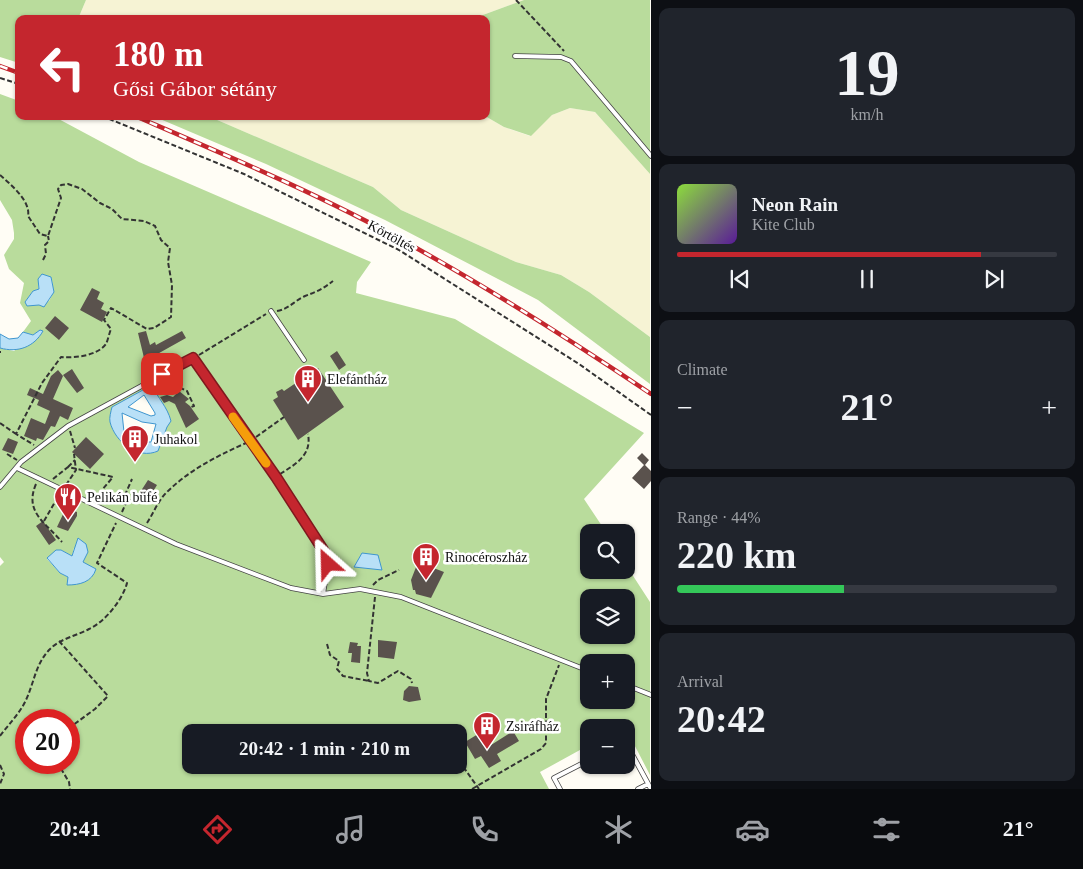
<!DOCTYPE html>
<meta charset="utf-8">
<style>
:root{--surface:#171b24;--page:#20242c;--text:#f1f3f6;--muted:#9ea1a6;--line:#363941;--accent:#c4262e}
body{margin:0;font-family:"Times New Roman",serif;background:var(--page);color:var(--text);height:100vh;display:flex;flex-direction:column;font-size:19px;white-space:nowrap}
*{box-sizing:border-box;margin:0}
p{font-size:16px;color:var(--muted)}
.icon{flex:none;width:28px;height:28px;fill:none;stroke:currentColor;stroke-width:2;stroke-linecap:round;stroke-linejoin:round}
.map{position:relative;flex:1;overflow:hidden}
.details{display:flex;flex-direction:column;gap:8px;padding:8px;background:#0d0f14;width:432px}
.details>*{flex:none}
.banner{position:absolute;left:15px;top:15px;width:475px;height:105px;border-radius:10px;box-shadow:0 1px 4px #0004;background:#c4262e;color:#fff;overflow:hidden}
.controls{position:absolute;left:580px;top:524px;display:grid;gap:10px}
.controls a{display:grid;place-items:center;width:55px;height:55px;border-radius:10px;background:var(--surface);box-shadow:0 1px 4px #0004;font-size:25px}
.speed{position:absolute;left:15px;top:709px;display:flex;gap:10px;font-size:25px;font-weight:700;text-align:center}
.speed>*{display:grid;place-content:center;width:65px;height:65px;border-radius:50%;background:var(--surface);box-shadow:0 1px 4px #0004;line-height:1}
.speed .limit{border:8px solid #d22;background:#fff;color:#111}
.pin{position:absolute;display:grid;place-items:center;width:42px;height:42px;color:#fff;margin:-21px;border-radius:10px;box-shadow:0 2px 8px #0006}
.me{position:absolute;width:55px;margin:-28px;rotate:335deg;stroke-linejoin:round;filter:drop-shadow(0 0 4px #0008)}
.turn{display:flex;align-items:center;gap:18px;height:105px;padding:0 15px;font-size:22px}
.turn .icon{width:65px;height:65px;stroke-width:2.5}
.turn b{display:block;font-size:35px;line-height:42px}
.big{font-size:38px;font-weight:700;line-height:1.1}
.details .widget{flex:1;display:flex;flex-direction:column;justify-content:center;gap:8px;min-width:0;padding:0 18px;border-radius:10px;background:var(--page)}
.details .dial{align-items:center;gap:0}
.dial b{font-size:65px;line-height:1}
.song{display:flex;align-items:center;gap:15px}
.cover{width:60px;height:60px;border-radius:8px;background:linear-gradient(135deg,hsl(90 70% 55%),hsl(270 70% 35%))}
.played{height:5px;border-radius:2px;background:linear-gradient(90deg,var(--accent) 80%,var(--line) 80%)}
.keys{display:flex;justify-content:space-around;direction:ltr}
.heat{display:flex;justify-content:space-between;align-items:center;font-size:28px;direction:ltr}
.charge{height:8px;border-radius:4px;background:linear-gradient(90deg,#34c759 44%,var(--line) 0)}
.trip{position:absolute;left:182px;top:724px;width:285px;height:50px;border-radius:10px;background:var(--surface);box-shadow:0 1px 4px #0004;font-weight:700;line-height:50px;text-align:center}
.tabs{display:flex;height:80px;justify-content:space-around;align-items:center;background:#090b0e;color:var(--muted)}
.tabs .icon{width:35px;height:35px}
.tabs .active{color:var(--accent)}
.tabs b{font-size:22px;color:var(--text)}
main{display:flex;flex:1;min-height:0}
.map>svg:first-child{display:block}
.farmland{fill:#f6f3d4}
.forest{fill:#b9dc9c;fill-rule:evenodd}
.water{fill:#b9e0f7;stroke:#3f96cf;fill-rule:evenodd}
.building{fill:#5a524d}
.lines{fill:none;stroke-linecap:round;stroke-linejoin:round}
.service-casing{stroke:#444;stroke-width:5.5}
.path{stroke:#333;stroke-width:2;stroke-dasharray:5 2.5;stroke-linecap:butt}
.service{stroke:#fff;stroke-width:4}
.rail-casing{stroke:#c4262e;stroke-width:4.5}
.rail{stroke:#fff;stroke-width:2.5;stroke-dasharray:8;stroke-linecap:butt}
.route-casing{stroke:#7f191e;stroke-width:12}
.route{stroke:#c4262e;stroke-width:9}
.slow{stroke:#f59e0b;stroke-width:9}
.labels{text-anchor:middle;stroke-width:5;stroke-linejoin:round;paint-order:stroke}
.street-label{font-size:14px;fill:#111;stroke:#fff}
.poi-label{font-size:14px;fill:#111;stroke:#fff;text-anchor:start}
</style>
<main>
<div class="map">
<svg width="651" height="789" viewBox="0 0 651 789">
<rect width="100%" height="100%" fill="#fffdf5"/>
<path class="farmland" d="M86,0H524L472,19H78Z
M570,108L595,112L650,174V337L589,292L561,275L516,262L401,210L373,187L208,116H485L504,127L530,136L552,115Z"/>
<path class="forest" d="M0,0H86L78,19H19V63L0,57Z
M524,0H650V174L595,112L570,108L552,115L531,136L504,127L485,116L486,19H472Z
M0,94L19,101V116H53L139,162L371,262L357,282L356,293L455,319L644,433L584,499L606,532H589V570H626V565L650,602V775L624,725L620,727L589,728V745L540,772L549,789H0V566L4,562L0,557V348L14,351L40,330L33,335L23,332L31,321L20,303L24,283L9,269L4,255L14,239V233L12,220L0,200ZM52,280L53,293L49,301L35,305L25,302L33,291L39,289L38,284ZM152,385L158,399V451C152,454 149,453 142,452C115,448 116,429 112,407ZM74,548L83,562L68,577L60,573L47,559L61,550L72,556ZM589,598H626V635H589ZM589,662H626V700H589ZM26,720H69V762H26ZM191,732H459V765H191Z
M153,116H208L373,187L401,210L516,262L561,275L589,292L650,337V384L538,300L385,220L266,164Z"/>
<path class="water" d="M42,274L51,277L54,292L44,307L39,305L27,306L25,302L33,291L39,289L38,279Z
M40,330L43,331C34,347 18,353 0,348V334L9,339L18,338L23,332L33,335Z
M152,385C158,399 167,406 171,421L167,427L158,451C138,460 115,442 110,422C109,418 111,411 112,407ZM144,395L155,413V415L151,416L128,407ZM122,413L142,422L156,424L151,442H142L124,432Z
M78,538L86,544L88,552L83,562L96,569C92,582 80,585 67,585L68,577L60,573L47,558L56,550H61L72,556Z
M362,553L378,555L382,570L354,567Z"/>
<path class="building" d="M92,288L100,292L97,299L104,303L101,309L107,312L102,322L80,310Z
M55,316L69,328L59,340L45,328Z
M146,331L150,345L155,342L156,345L182,331L186,338L152,357V359L145,362L138,333Z
M337,351L346,365L339,370L330,356Z
M318,368L344,407L298,440L273,400L278,397L276,392L282,389L284,391Z
M72,369L84,388L77,393L63,375Z
M58,370L63,376L53,399L73,408L68,420L60,416L55,427L51,426L43,440L37,438L36,441L24,436L31,418L45,424L50,411L37,405L39,400L27,395L30,388L43,394L51,376Z
M179,391L189,399L185,402L190,406L199,419L186,428L175,404L169,401L164,403L160,397L167,395L173,397Z
M86,437L104,454L90,469L72,452Z
M8,438L18,442L13,454L2,450Z
M642,453L649,460L645,465L651,471V481L644,489L632,478L644,465L637,458Z
M148,480L157,485L146,503L137,497Z
M66,508L77,512V516L68,531L57,527Z
M43,521L56,540L49,545L36,526Z
M418,562L444,572L431,598L416,594L415,590H413L411,580Z
M378,640L397,642L394,659L378,657Z
M350,642L358,643L357,646H361L360,663L351,662L352,653H348Z
M409,686L418,687L421,700L409,702L403,700L404,691Z
M483,731L491,745L513,731L519,741L497,754L501,761L489,768L481,756L475,759L465,742Z"/>
<g class="lines">
<defs>
<path id="service" d="M515,56L561,57L571,61L651,156
M271,311L304,360
M17,468L176,544L291,588L323,594L360,589L401,597L589,671
M0,487L21,462L68,426L193,358L276,477L327,556L328,564L323,594
M626,685L651,695
M626,743L651,789
M560,789L554,778L589,760
M638,789L648,784"/>
</defs>
<use href="#service" class="service-casing"/>
<path class="path" d="M516,0L564,51
M0,78L19,84
M102,116L244,174L399,250L579,364L651,415
M0,175C10,184 31,201 28,216L40,234L48,236L61,198L58,189L61,185L68,184L82,189L100,203L112,209L122,219L144,221L155,226L161,240L170,248L168,262L172,285L171,317L154,328L147,329L111,308L104,320L111,329C109,334 108,340 106,344C97,356 75,358 61,357L42,383L16,434L34,445
M43,260L46,254L45,245L49,241L48,236
M277,311C289,309 294,301 305,296C316,292 323,289 333,281
M0,351V353
M199,355L266,314
M166,381L187,391L194,406L191,407
M167,382V395
M0,423L16,434
M70,431L75,448
M256,437L284,417
M7,454L17,460
M68,467L75,460
M280,474C296,464 312,455 308,434
M53,479L68,467L113,477L102,490L97,501
M36,484C24,512 45,522 62,542
M66,485L76,470L74,454
M126,503L125,495L132,479
M122,512L126,503L137,497
M44,521L59,495
M147,523C153,514 158,501 166,493C189,470 217,456 246,443
M373,585L378,580L399,570
M375,597L367,673L369,681L378,683L398,671L411,679L412,683
M59,641L108,696L95,709L69,728
M327,644L330,655L339,661L337,669L343,676L369,681
M444,732L450,725
M0,736C9,724 19,714 25,702C34,684 35,665 49,650C59,639 76,636 89,629C105,622 123,599 127,583L97,563L116,523
M459,761L479,789
M57,762L69,782L70,789
M0,765L4,774L0,784
M472,789L541,749L546,743V699L559,665"/>
<use href="#service" class="service"/>
<defs>
<path id="rail" d="M0,66L19,73
M135,116C228,156 321,195 409,244C492,290 572,341 651,394"/>
</defs>
<use href="#rail" class="rail-casing"/>
<use href="#rail" class="rail"/>
</g>
<g class="lines">
<defs>
<path id="route" d="M162,374L193,358L276,477L327,556L328,564"/>
</defs>
<use href="#route" class="route-casing"/>
<use href="#route" class="route"/>
<path class="slow" d="M233,417L266,463"/>
</g>
<defs>
<symbol id="building-pin" viewBox="-11 -11 22 30"><path d="M0 17L-7.5 6A9.5 9.5 0 1 1 7.5 6Z" fill="#c4262e" stroke="#fff"/><path d="M-4-6H4V6H1V3H-1V6H-4ZM-2.5-4.3h1.7v1.8h-1.7ZM.8-4.3h1.7v1.8H.8ZM-2.5-1h1.7V.8h-1.7ZM.8-1h1.7V.8H.8Z" fill="#fff"/></symbol>
<symbol id="restaurant-pin" viewBox="-11 -11 22 30"><path d="M0 17L-7.5 6A9.5 9.5 0 1 1 7.5 6Z" fill="#c4262e" stroke="#fff"/><path d="M-5-6h1v4h1v-4h1v4h1v-4h1v5L-1.5 .5V6h-2V.5L-5-1ZM5-6V6H3V1.5H1.5Q1.5-4 5-6Z" fill="#fff"/></symbol>
</defs>
<g fill-rule="evenodd">
<use href="#building-pin" x="292" y="363" width="32" height="43"/>
<use href="#building-pin" x="119" y="423" width="32" height="43"/>
<use href="#restaurant-pin" x="52" y="481" width="32" height="43"/>
<use href="#building-pin" x="410" y="541" width="32" height="43"/>
<use href="#building-pin" x="471" y="710" width="32" height="43"/>
</g>
<g class="labels">
<g class="street-label">
<text transform="translate(392 236) rotate(29)" y="5">Körtöltés</text>
</g>
<g class="poi-label">
<text x="327" y="384">Elefántház</text>
<text x="154" y="444">Juhakol</text>
<text x="87" y="502">Pelikán büfé</text>
<text x="445" y="562">Rinocéroszház</text>
<text x="506" y="731">Zsiráfház</text>
</g>
</g>
</svg>
<div class="controls">
<a><svg class="icon" aria-label="search" viewBox="0 0 24 24"><circle cx="10" cy="10" r="6"/><path d="M15 15l6 6"/></svg></a>
<a><svg class="icon" aria-label="layers" viewBox="0 0 24 24"><path d="M12 4l9 5-9 5-9-5zM3 14l9 5 9-5"/></svg></a>
<a>+</a>
<a>−</a>
</div>
<div class="speed"><div class="limit">20</div></div>
<div class="pin" style="left:162px;top:374px;background:#d93025"><svg class="icon" aria-label="arrive" viewBox="0 0 24 24"><path d="M6 21V4h12l-3 4 3 4H6"/></svg></div>
<svg class="me" style="left:328px;top:564px" viewBox="-20 -20 40 40"><path d="M0-17L14 15 0 8-14 15z" fill="#c4262e" stroke="#fff" stroke-width="4"/></svg>
<div class="trip">20:42 · 1 min · 210 m</div>
<div class="banner">
<div class="turn"><svg class="icon" aria-label="left" viewBox="0 0 24 24"><path d="M17 20v-9H6M10 6l-5 5 5 5"/></svg><div><b>180 m</b>Gősi Gábor sétány</div></div>
</div>
</div>
<section class="details">
<div class="widget dial"><b>19</b><p>km/h</p></div>
<div class="widget">
<div class="song"><i class="cover"></i><div><b>Neon Rain</b><p>Kite Club</p></div></div>
<div class="played"></div>
<div class="keys"><svg class="icon" aria-label="previous" viewBox="0 0 24 24"><path d="M18 5L8 12l10 7zM5 5v14"/></svg><svg class="icon" aria-label="pause" viewBox="0 0 24 24"><path d="M8 5v14M16 5v14"/></svg><svg class="icon" aria-label="next" viewBox="0 0 24 24"><path d="M6 5l10 7-10 7zM19 5v14"/></svg></div>
</div>
<div class="widget"><p>Climate</p>
<div class="heat"><a>−</a><b class="big">21°</b><a>+</a></div>
</div>
<div class="widget"><p>Range · 44%</p><b class="big">220 km</b><div class="charge"></div></div>
<div class="widget"><p>Arrival</p><b class="big">20:42</b></div>
</section>
</main>
<nav class="tabs">
<b>20:41</b>
<svg class="icon active" aria-label="directions" viewBox="0 0 24 24"><path d="M12 3l9 9-9 9-9-9zM9 14v-3h6M13 9l2 2-2 2"/></svg>
<svg class="icon" aria-label="music" viewBox="0 0 24 24"><path d="M9 18V5l10-2v13"/><circle cx="6" cy="18" r="3"/><circle cx="16" cy="16" r="3"/></svg>
<svg class="icon" aria-label="phone" viewBox="0 0 24 24"><path d="M5 4h4l2 5-3 2q2 4 5 5l2-3 5 2v4C11 20 4 13 5 4z"/></svg>
<svg class="icon" aria-label="climate" viewBox="0 0 24 24"><path d="M12 3v18M4 7l16 10M4 17L20 7"/></svg>
<svg class="icon" aria-label="car" viewBox="0 0 24 24"><path d="M5 17H2v-5l4-1 3-4h7l3 4 3 1v5h-3M9 17h6M6 11h13"/><circle cx="7" cy="17" r="2"/><circle cx="17" cy="17" r="2"/></svg>
<svg class="icon" aria-label="filters" viewBox="0 0 24 24"><path d="M4 7h16M4 17h16"/><circle cx="9" cy="7" r="2"/><circle cx="15" cy="17" r="2"/></svg>
<b>21°</b>
</nav>
